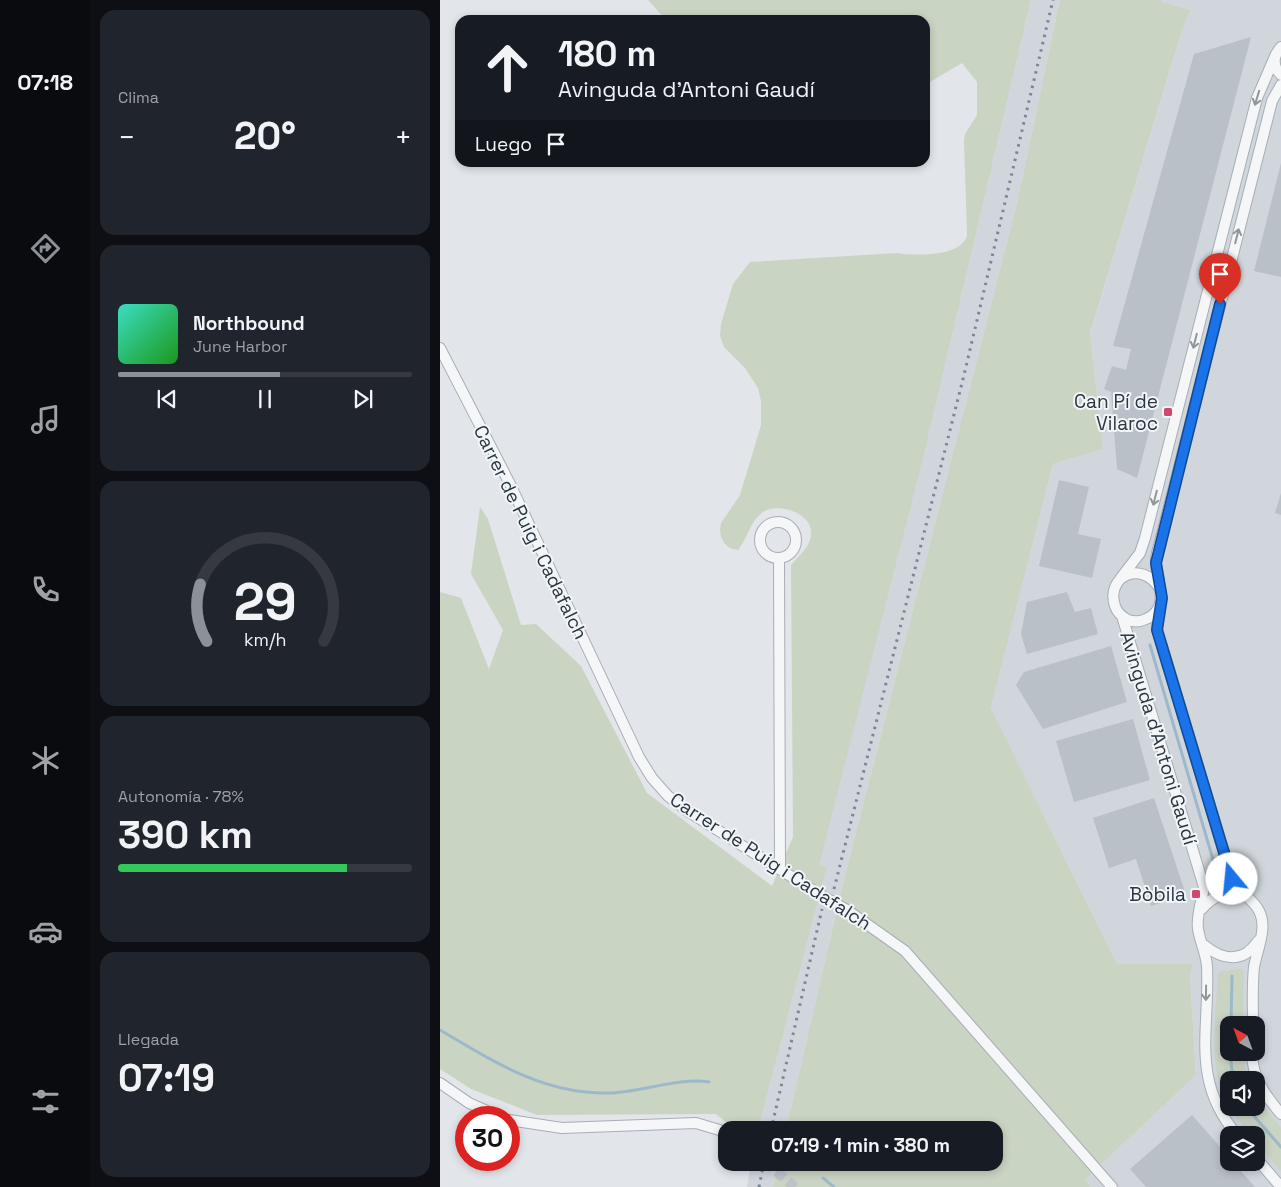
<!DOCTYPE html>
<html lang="es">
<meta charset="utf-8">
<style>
:root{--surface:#171b24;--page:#20242c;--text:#f1f3f6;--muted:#9ea1a6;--line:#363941;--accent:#8c9099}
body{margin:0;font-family:"Space Grotesk",sans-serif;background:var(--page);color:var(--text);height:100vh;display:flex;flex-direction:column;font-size:19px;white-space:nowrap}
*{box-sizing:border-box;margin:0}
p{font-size:16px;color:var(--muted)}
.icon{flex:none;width:28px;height:28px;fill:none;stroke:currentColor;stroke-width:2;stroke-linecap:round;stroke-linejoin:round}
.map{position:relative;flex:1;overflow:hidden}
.details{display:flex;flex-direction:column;gap:10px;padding:10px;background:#0d0f14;width:350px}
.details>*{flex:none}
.banner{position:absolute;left:15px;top:15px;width:475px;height:152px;border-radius:15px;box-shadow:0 2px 8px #0003;background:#171b24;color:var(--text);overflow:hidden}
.needle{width:32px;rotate:319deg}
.fabs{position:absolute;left:780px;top:1016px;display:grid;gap:10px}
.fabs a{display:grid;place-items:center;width:45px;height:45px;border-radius:10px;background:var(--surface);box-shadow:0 2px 8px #0003;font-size:25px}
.speed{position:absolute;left:15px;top:1106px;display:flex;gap:10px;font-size:25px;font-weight:700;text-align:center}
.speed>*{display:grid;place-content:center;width:65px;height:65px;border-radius:50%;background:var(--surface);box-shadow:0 2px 8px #0003;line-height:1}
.speed .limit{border:8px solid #d22;background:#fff;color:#111}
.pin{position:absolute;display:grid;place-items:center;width:42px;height:42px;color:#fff;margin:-51px -21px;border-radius:50% 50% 50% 0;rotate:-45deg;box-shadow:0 0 5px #0007}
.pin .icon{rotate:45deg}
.me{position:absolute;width:55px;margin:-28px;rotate:343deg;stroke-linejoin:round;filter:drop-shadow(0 0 4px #0008)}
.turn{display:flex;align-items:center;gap:18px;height:105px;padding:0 20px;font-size:22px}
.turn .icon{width:65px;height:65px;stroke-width:2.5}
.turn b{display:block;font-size:35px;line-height:42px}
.then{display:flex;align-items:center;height:48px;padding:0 20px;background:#0003;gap:10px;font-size:19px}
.big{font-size:38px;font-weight:600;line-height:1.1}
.details .tile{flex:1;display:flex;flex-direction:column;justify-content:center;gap:8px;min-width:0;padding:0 18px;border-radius:15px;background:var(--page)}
.details .dial{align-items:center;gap:0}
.dial svg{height:130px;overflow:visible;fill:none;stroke:var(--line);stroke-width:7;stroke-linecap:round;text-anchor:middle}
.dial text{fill:var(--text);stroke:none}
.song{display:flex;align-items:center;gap:15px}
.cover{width:60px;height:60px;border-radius:8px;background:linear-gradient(135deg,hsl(170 70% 55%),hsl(120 70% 35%))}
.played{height:5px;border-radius:2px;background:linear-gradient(90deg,var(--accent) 55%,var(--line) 55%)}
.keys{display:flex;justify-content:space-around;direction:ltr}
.heat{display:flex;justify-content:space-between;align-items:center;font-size:28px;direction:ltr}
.charge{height:8px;border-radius:4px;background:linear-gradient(90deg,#34c759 78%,var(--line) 0)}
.trip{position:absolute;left:278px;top:1121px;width:285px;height:50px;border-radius:15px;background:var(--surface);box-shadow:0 2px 8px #0003;font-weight:600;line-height:50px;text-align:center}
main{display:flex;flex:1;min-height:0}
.menu{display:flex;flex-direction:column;width:90px;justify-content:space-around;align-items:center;background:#090b0e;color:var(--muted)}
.menu .icon{width:35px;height:35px}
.menu .on{color:var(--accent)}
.menu b{font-size:22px;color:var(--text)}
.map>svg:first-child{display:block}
.built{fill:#d0d6dc;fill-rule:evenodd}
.green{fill:#cad4c3}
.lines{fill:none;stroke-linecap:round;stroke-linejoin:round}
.stream{stroke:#9db9c9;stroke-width:3}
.building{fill:#b9c0c7}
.minor-tunnel{stroke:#bdc3c8;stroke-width:10;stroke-dasharray:10 5;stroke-linecap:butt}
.minor-casing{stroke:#a7aeb4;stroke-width:12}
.minor{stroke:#f4f6f8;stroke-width:10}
.rail{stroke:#7b8893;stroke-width:3;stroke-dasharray:2.5 5;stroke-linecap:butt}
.minor-bridge-casing{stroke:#a7aeb4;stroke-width:12;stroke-linecap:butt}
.minor-bridge{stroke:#f4f6f8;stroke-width:10}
.oneway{stroke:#8f969c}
.route-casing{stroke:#114b97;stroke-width:12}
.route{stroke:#1a73e8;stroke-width:9}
.poi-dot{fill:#cc4a71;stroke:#f1f5f7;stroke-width:2}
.labels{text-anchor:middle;stroke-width:4;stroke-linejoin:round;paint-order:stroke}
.poi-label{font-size:19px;fill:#2a3641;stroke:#f1f5f7;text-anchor:end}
.street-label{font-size:19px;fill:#2a3641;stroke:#f1f5f7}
</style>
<main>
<nav class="menu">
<b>07:18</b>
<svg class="icon on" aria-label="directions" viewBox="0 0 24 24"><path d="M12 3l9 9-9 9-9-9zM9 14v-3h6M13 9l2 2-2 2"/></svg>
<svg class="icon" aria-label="music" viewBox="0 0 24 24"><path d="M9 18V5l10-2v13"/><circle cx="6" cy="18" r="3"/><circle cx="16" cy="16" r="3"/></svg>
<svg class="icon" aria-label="phone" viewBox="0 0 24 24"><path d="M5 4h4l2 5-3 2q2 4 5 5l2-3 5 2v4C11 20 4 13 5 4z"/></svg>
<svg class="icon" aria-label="climate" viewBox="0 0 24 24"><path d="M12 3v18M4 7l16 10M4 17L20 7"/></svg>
<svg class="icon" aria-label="car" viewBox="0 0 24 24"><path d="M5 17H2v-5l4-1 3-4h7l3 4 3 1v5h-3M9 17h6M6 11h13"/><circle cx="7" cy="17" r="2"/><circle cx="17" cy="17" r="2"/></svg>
<svg class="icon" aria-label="filters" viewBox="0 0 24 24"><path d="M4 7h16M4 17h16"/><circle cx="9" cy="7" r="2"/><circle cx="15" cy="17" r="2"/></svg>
</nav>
<section class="details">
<div class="tile"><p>Clima</p>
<div class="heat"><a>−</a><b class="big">20°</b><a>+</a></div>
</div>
<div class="tile">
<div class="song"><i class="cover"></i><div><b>Northbound</b><p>June Harbor</p></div></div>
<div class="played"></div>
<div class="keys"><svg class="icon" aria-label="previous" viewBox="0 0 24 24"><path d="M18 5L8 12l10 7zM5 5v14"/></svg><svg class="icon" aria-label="pause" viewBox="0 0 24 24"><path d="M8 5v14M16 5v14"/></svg><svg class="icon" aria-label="next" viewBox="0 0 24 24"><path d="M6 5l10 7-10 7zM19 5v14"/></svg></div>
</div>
<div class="tile dial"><svg viewBox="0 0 100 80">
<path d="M14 69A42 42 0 1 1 86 69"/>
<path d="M14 69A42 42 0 0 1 10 34" stroke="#8c9099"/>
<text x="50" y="56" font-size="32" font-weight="700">29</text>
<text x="50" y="72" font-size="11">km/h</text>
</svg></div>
<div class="tile"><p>Autonomía · 78%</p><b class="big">390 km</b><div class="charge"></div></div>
<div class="tile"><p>Llegada</p><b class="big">07:19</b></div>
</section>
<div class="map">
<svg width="841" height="1187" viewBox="0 0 841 1187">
<rect width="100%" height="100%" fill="#e2e6ea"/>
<path class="built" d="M591,0H620L577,203L401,892L346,1130H318L387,867L378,865L484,455Z
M722,0H841V1187H651L645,1180L756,1075L750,975L753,964H677L551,708L613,464L663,449L650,335L742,30L751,10L722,2ZM789,1025H816V1052H789ZM789,1080H816V1108H789ZM789,1135H816V1162H789Z
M311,1163H338L333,1187H307Z"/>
<path class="green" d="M208,0H591L484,455L379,865L387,867L318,1130H295L276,1114L97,1115L31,1089L0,1069V592L21,598L49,669L63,630L31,574L40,507L48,519L81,625L96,624L141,666L207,793L332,886L353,837L351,565C359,556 371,546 371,533C372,513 338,502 323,512C310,521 308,538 298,550C283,549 278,535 281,523L300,495L321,425V401L318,388L305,368L284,347L280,336L281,324L293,284L310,262L457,253C474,256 523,257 527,235L524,140L525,134L537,115V82L522,63L485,85V20H226Z
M620,0H722V2L751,10L742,30L650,334L663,449L613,464L551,708L677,964H753L750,975L756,1075L645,1180L651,1187H333L338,1163L554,1162V1130H346L401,892L577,203Z
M801,969L804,973L803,1025H789V1052L803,1053L807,1080H789V1105C766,1068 776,1016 778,973L781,971Z
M816,1097L841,1128V1171L816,1142V1135H810L790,1108H816Z"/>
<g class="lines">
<path class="stream" d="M710,645L779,880
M791,1025L792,976
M0,1030C54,1062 105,1095 170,1093C200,1092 241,1077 269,1082
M790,1052L793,1080
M807,1108L841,1147
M383,1178L394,1187"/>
</g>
<path class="building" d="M811,37L697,478L677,469L671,392L664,389L672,366L686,370L691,349L673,346L754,54Z
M841,163V277L814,271Z
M619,480L649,487L638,534L661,539L652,578L599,566Z
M841,493V515L835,513Z
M627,592L635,612L651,608L658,634L587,654L581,634L587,602Z
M671,646L687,702L603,729L576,685L584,672Z
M693,719L710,780L634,802L616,741Z
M714,798L746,895L711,906L696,859L669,868L653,818Z
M752,1115L789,1157V1162H793L815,1187H706L690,1169Z"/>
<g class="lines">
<path class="minor-tunnel" d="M325,1162L355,1187"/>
<defs>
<path id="minor" d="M841,47C833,56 832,66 841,75
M0,348L69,482L199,757L212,778L228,796L249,812L379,894
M320 540a18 18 0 1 1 36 0a18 18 0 1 1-36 0Z
M339,558L340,868
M680,579L700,553L705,538L817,98L836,54
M720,589C702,559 665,576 675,606C677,612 682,617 688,620C694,622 700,622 706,619C730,609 718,584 716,565C715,557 718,549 720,542L832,101L841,85
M719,609L717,629L792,879C798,893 813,898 819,911C828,927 817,950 814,967C812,986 813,1006 813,1025
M682,616L764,887C762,900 756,916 758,929C760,942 766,953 767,966C770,1031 750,1080 797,1135
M762,909C774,894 786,892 804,896
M407,910L465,951L672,1187
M764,945C782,960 803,964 818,941
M812,1052C812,1078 825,1095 841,1114
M0,1083L29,1103L63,1118
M69,1120L122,1128L256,1123L286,1132
M816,1158L841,1187"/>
</defs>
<use href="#minor" class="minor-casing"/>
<use href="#minor" class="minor"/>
<path class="rail" d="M394,889L524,375L613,0
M331,1130L382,909
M319,1187L324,1162"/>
<defs>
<path id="minor-bridge" d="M379,894L407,910"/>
</defs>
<use href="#minor-bridge" class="minor-bridge-casing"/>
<use href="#minor-bridge" class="minor-bridge"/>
</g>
<defs><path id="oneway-shaft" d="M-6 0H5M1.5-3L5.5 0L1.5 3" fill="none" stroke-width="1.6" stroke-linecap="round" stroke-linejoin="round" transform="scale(1.25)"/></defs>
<g class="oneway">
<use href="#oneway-shaft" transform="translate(817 98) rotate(107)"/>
<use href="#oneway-shaft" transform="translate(797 236) rotate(-76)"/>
<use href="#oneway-shaft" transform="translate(755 341) rotate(104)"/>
<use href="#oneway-shaft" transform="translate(715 498) rotate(104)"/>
<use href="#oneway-shaft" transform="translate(766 993) rotate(91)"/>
</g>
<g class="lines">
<defs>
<path id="route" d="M780,304L716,563L722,598L717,630L792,879"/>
</defs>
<use href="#route" class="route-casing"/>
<use href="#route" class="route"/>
</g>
<g class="poi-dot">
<rect x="723" y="407" width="10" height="10" rx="2.5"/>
<rect x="751" y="889" width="10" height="10" rx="2.5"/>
</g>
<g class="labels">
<g class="poi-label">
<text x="718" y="408">Can Pí de<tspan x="718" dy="22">Vilaroc</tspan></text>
<text x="746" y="901">Bòbila</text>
</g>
<g class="street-label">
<text transform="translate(91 532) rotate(64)" y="7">Carrer de Puig i Cadafalch</text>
<text transform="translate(719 738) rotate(73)" y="7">Avinguda d'Antoni Gaudí</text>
<text transform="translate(331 861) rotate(33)" y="7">Carrer de Puig i Cadafalch</text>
</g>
</g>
</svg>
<div class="fabs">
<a><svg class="needle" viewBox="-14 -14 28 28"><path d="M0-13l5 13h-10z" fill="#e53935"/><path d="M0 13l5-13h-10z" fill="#9ea1a6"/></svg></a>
<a><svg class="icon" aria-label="sound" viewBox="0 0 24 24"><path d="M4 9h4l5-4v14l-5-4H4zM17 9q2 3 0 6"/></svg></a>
<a><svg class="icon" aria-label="layers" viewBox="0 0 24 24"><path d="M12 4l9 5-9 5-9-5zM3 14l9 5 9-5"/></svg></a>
</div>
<div class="speed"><div class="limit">30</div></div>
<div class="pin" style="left:780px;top:304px;background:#d93025"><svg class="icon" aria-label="arrive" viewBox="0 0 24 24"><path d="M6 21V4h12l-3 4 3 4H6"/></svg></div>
<svg class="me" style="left:792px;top:879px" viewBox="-20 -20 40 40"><circle r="19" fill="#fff"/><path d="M0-13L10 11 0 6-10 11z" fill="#1a73e8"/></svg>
<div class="trip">07:19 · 1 min · 380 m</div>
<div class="banner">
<div class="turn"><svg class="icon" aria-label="ahead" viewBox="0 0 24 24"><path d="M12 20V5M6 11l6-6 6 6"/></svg><div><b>180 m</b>Avinguda d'Antoni Gaudí</div></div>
<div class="then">Luego<svg class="icon" aria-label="arrive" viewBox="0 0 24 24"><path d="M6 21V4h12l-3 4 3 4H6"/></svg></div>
</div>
</div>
</main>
